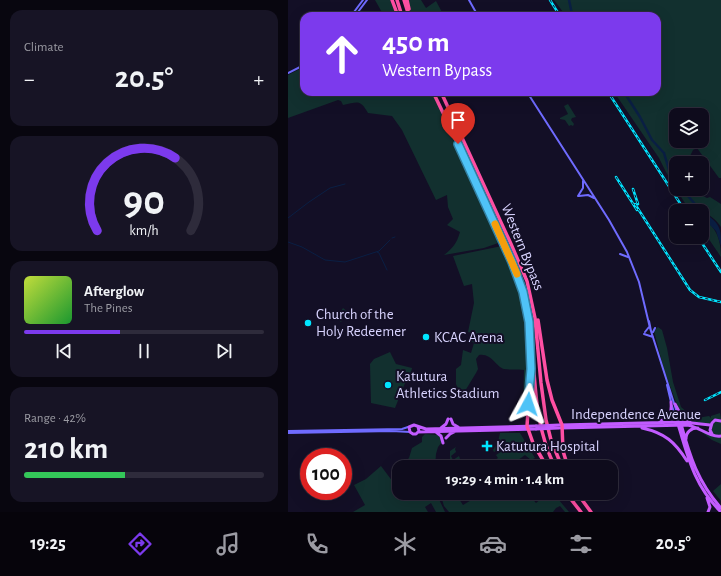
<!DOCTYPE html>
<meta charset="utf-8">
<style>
:root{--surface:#0e0b1c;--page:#171425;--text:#f1f3f6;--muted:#9b9ba3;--line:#2e2b3b;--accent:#7c3aed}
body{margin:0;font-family:"Alegreya Sans",sans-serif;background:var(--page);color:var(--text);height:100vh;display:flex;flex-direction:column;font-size:15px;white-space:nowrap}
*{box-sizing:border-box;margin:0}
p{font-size:13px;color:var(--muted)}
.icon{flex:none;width:22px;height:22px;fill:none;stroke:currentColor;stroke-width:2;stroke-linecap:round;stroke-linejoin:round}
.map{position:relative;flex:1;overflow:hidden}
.details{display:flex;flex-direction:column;gap:10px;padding:10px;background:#08060f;width:288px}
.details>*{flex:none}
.hud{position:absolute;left:12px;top:12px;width:361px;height:84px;border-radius:12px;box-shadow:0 4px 16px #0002,0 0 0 1px var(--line);background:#7c3aed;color:#fff;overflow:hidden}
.buttons{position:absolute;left:381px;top:108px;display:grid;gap:8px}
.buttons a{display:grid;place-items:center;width:40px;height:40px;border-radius:8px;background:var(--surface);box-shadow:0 4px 16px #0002,0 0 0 1px var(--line);font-size:20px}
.speed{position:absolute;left:12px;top:448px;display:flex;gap:8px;font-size:20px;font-weight:700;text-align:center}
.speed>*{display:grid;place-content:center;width:52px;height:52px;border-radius:50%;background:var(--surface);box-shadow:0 4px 16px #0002,0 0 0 1px var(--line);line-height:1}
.speed .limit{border:6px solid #d22;background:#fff;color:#111}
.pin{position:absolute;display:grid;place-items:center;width:34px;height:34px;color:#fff;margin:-41px -17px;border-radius:50% 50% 50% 0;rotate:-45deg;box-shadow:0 0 4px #0007}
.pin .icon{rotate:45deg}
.me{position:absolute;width:44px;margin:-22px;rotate:5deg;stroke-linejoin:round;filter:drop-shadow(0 0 3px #0008)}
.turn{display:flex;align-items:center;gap:14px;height:84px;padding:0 16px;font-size:18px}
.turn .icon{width:52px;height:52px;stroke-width:2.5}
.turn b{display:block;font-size:28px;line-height:34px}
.big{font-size:30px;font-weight:700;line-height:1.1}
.details .card{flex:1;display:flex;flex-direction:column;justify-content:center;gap:6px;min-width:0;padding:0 14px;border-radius:12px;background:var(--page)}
.details .dial{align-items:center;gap:0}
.dial svg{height:104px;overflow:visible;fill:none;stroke:var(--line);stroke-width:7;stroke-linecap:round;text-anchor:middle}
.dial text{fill:var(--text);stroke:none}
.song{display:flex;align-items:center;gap:12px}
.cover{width:48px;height:48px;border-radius:6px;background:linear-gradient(135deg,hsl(70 70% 55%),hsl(130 70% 35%))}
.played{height:4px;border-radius:2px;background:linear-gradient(90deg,var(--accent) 40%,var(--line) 40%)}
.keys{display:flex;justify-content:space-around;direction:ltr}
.heat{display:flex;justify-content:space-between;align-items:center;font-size:22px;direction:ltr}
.charge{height:6px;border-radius:3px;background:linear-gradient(90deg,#34c759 42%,var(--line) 0)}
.trip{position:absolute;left:104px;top:460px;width:226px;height:40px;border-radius:12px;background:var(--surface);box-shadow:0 4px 16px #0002,0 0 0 1px var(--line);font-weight:700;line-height:40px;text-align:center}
.menu{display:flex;height:64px;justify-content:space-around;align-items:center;background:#06040b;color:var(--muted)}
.menu .icon{width:28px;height:28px}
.menu .current{color:var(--accent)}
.menu b{font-size:18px;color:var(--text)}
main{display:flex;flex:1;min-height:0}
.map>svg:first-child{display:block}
.green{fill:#12302f;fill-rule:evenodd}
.water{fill:#0a1f44}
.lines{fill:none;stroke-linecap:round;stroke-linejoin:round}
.stream{stroke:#0a1f44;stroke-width:1}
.river{stroke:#0a1f44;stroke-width:2.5}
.secondary{stroke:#6f6bff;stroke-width:2}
.primary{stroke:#c25bff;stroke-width:3}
.highway{stroke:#ff4fa3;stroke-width:3.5}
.rail-casing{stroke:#00e5ff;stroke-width:2.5}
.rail{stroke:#130f26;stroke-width:1;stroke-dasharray:3;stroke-linecap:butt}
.primary-bridge{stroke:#c25bff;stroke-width:3}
.route-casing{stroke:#337fa1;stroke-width:10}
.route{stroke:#4fc3f7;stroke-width:7}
.slow{stroke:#f59e0b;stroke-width:7}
.poi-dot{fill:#00e5ff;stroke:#130f26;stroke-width:1.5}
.labels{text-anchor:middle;stroke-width:4;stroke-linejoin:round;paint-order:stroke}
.street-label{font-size:15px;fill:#d9d4ff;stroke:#130f26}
.poi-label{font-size:15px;fill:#d9d4ff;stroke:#130f26;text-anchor:start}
</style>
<main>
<section class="details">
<div class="card"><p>Climate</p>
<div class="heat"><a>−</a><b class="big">20.5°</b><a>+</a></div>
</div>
<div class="card dial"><svg viewBox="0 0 100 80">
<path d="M14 69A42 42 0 1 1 86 69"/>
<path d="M14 69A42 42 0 0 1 74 13" stroke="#7c3aed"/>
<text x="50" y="56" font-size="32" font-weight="700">90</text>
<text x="50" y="72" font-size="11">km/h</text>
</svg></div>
<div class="card">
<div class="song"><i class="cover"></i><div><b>Afterglow</b><p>The Pines</p></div></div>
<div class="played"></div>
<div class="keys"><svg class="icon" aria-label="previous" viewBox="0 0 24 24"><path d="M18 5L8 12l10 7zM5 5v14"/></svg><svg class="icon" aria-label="pause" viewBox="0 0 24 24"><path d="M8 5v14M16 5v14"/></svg><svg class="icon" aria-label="next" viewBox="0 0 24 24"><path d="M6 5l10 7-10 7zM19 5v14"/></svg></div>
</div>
<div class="card"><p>Range · 42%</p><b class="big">210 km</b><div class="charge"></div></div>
</section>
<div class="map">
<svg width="433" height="512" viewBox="0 0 433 512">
<rect width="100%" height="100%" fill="#130f26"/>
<path class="green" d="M87,0H102L109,16H96Z
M120,0H133L138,8L148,1L156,16H124Z
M266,0H433V178H431L409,148L405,150L402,156L403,163H388V188L378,172L371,158L326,92H369V16H278ZM388,115H414V141H388Z
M16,67V92H144L213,242L196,248L156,255C165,248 169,243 172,232L159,225L165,219L160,207L159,195L148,200L114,130L104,116L80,113C72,99 70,102 55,105L53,101L50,100L0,118V75Z
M280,104L288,117L284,118L283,120L286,124L285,126L283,125L281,126L277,120L272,119V118L280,114L276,106Z
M388,189H410L411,194L419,198L422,197L433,204V227C429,220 419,213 412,210V211H402Z
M414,217C428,228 433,238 433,257L414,229Z
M214,246C220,250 223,261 225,268C242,315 242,356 239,405L238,407L235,405L236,370C230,369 223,370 216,369C208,367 204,353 191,355L188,359L190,369L188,373L177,391L170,389L168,384V369L173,365L175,350L183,353L186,343L183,341L189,334L180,332L186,303L184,284L176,286L165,256Z
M55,308L60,312L53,322L48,318Z
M370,327L374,330L379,348L385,382L393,407L400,413L409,418L421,416L423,418V416L432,413L433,419H425L421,424L403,421L398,418L391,410L376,370L366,331Z
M102,352L108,364L124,368L122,378H119L107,408L83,403L82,364L86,359Z
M429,421L433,422V434C428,436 426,435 423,431L426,422Z
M411,430L426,437L433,438V444L424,440Z
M212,433H232L247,458L243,460L237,455L226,463L228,466L227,467H205L202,463L210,458L208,455L220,447L218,444L206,452L205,450L210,442Z
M137,434L151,435L154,442L150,447L148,454L147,467H116L114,465L121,458L124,448L134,442V437Z
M168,447L167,449L168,452L163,456L165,460L171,456L172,459L167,463L170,467L176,463L177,466L175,467H162V451Z
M93,466L105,482L111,479V493H148L157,512H148L143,503L137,507L140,512H65L77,505L66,485L78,479Z
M433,484V501L425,491Z
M152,493H167L175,505L195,493H239L248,503L260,493H265L281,512H277L272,506L268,508L265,512H161L156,506Z"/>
<path class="water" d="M412,209C416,212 419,215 422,217C433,226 433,231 433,246L428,231L414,217V211H412Z"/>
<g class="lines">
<path class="stream" d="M0,218L21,202L42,188L57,184
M104,238L107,237
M0,242L14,247L37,260L57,262L91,251L102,240
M89,252L91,253L99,270"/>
<path class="river" d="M281,0L284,14L287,16
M336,92L352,117L364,140L376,153L381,170L388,180
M394,189L413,211"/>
<path class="secondary" d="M181,0L190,16
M63,16L75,0
M67,16L79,0
M0,73L16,65
M239,92L321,220L339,252L351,282L362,328L392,422
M290,196L295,188V181
M291,196L300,195L306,198
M332,254L340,257
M361,321L363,331
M357,332L361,327
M365,332L367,328
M356,334L365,337
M379,385L383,402
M384,406L389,422
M0,431L114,429L120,427
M0,433L104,431L122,432"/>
<path class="primary" d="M387,404L393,415L402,422
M163,419L165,424L170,427
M372,421C382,419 384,412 383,402
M390,424C400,458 407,487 433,512
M393,424C402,457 410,482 433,508
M272,425L395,422L422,425
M130,427L131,431L128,434H125L122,432L121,427L126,425L138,429L248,426
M153,428L158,424L160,419
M273,428L399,425C410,426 422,438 433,436
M354,428C377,433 387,442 399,461
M130,432L248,429
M148,432L153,436L155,443
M424,434L422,430L424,423L427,420L433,421
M158,438L162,434L166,432
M398,439C398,432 403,428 410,428
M419,498L422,507L420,512"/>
<path class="highway" d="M104,0L110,16
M109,0L114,16
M116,0L121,16
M119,0L121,9
M145,92C165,133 184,175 203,216C214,241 227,265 235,292C252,350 238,409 267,467
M153,92L223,244L239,281L247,318L253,383L258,420L263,440L274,467
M250,320L259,380L264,400L274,425L275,451L280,467
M243,367L239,426L245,443L259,467
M278,493L293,512
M281,493L286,500
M289,493L303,512"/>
<defs>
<path id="rail" d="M262,0L272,16
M320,92L397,211
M328,177L349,210
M345,189L350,204
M347,204L402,290L411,297L433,302
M410,237L433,272
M417,400L433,392"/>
</defs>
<use href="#rail" class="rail-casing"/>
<use href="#rail" class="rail"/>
<path class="primary-bridge" d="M248,426L271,425
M248,429L271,428"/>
</g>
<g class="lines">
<defs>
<path id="route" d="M170,144L224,262L235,292L241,322L243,369L240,404"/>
</defs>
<use href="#route" class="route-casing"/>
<use href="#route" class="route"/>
<path class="slow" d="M207,224L229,274"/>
</g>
<g class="poi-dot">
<circle cx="20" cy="323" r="4"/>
<circle cx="138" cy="337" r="4"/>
<circle cx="100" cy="385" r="4"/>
<path d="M197 440h4v4h4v4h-4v4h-4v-4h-4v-4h4z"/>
</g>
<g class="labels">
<g class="street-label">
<text transform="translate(235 247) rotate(68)" y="5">Western Bypass</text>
<text x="348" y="419">Independence Avenue</text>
</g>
<g class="poi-label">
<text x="28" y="319">Church of the<tspan x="28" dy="17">Holy Redeemer</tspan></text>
<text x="146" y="342">KCAC Arena</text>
<text x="108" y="381">Katutura<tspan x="108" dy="17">Athletics Stadium</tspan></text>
<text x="208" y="451">Katutura Hospital</text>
</g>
</g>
</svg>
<div class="buttons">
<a><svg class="icon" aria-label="layers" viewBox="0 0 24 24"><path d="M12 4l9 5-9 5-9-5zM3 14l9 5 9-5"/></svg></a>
<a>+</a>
<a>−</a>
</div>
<div class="speed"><div class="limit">100</div></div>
<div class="pin" style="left:170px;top:144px;background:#d93025"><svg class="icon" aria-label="arrive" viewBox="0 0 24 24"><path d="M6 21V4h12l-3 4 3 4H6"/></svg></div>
<svg class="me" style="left:240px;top:404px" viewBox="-20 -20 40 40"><path d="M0-17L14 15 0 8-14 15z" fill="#4fc3f7" stroke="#fff" stroke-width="4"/></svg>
<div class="trip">19:29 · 4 min · 1.4 km</div>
<div class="hud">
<div class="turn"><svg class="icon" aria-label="ahead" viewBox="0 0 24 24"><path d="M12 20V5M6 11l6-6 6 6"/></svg><div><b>450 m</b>Western Bypass</div></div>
</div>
</div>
</main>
<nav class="menu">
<b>19:25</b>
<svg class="icon current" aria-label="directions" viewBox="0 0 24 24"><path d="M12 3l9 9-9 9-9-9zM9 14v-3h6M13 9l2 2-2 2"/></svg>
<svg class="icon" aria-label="music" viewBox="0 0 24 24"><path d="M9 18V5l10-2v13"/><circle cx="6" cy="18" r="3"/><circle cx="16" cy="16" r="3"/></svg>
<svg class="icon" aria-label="phone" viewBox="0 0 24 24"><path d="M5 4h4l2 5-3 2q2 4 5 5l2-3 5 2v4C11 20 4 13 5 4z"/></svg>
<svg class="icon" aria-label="climate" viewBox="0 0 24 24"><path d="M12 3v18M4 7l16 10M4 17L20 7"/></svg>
<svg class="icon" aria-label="car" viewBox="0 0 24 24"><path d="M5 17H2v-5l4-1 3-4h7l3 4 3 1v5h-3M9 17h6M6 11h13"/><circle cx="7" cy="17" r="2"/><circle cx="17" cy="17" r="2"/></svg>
<svg class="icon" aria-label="filters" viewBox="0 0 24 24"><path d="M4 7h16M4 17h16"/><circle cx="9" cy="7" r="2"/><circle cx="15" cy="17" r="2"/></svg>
<b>20.5°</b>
</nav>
